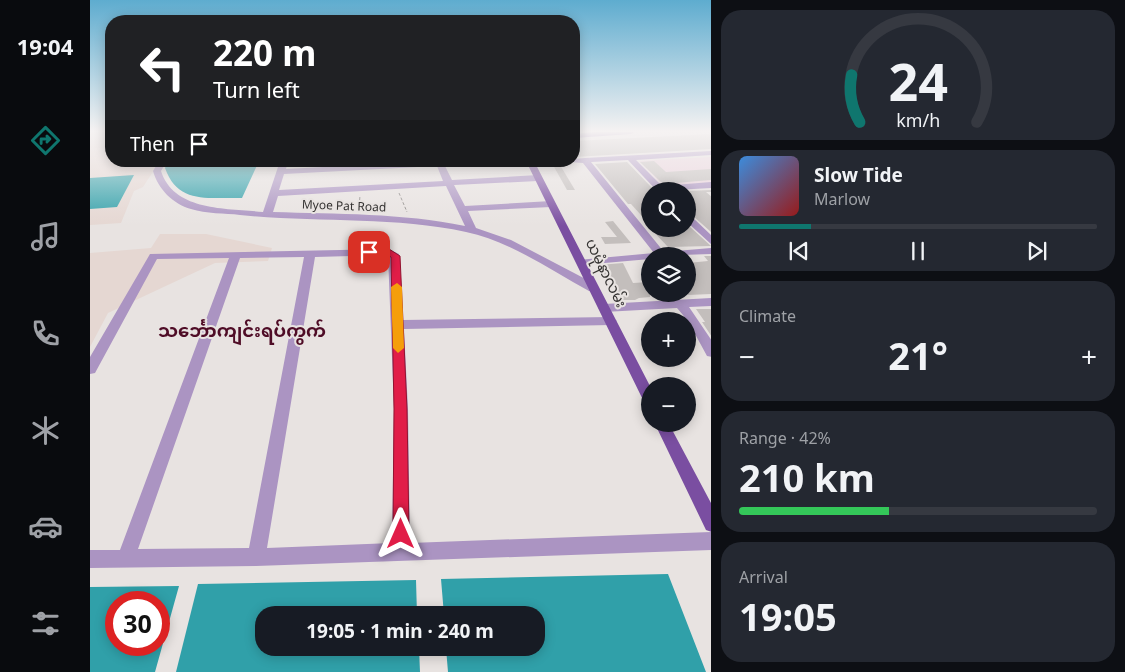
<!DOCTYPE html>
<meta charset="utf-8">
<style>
:root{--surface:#171b24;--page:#242831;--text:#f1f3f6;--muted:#9ea1a6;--line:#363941;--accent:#0f766e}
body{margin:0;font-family:"Noto Sans","Noto Sans Myanmar",sans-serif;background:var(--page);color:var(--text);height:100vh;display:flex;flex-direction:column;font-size:19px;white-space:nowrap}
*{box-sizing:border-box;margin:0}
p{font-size:16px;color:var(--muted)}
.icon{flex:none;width:28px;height:28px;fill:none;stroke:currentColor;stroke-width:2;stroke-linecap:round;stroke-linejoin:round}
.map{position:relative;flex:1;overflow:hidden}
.sheet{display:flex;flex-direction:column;gap:10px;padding:10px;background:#0d0f14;width:414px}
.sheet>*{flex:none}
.top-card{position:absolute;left:15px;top:15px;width:475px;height:152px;border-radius:20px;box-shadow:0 2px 12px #0003;background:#202124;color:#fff;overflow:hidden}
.controls{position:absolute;left:551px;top:182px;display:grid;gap:10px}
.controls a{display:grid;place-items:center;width:55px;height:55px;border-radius:50%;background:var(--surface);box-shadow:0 2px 12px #0003;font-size:25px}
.speed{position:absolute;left:15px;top:591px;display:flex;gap:10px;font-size:25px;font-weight:700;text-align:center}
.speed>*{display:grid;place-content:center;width:65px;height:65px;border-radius:50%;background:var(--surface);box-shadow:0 2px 12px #0003;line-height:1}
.speed .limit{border:8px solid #d22;background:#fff;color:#111}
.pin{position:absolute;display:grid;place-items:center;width:42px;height:42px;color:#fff;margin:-21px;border-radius:10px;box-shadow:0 2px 8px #0006}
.me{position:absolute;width:55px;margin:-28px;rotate:0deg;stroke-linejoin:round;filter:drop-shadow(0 0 4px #0008)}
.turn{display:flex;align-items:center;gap:18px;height:105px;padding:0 25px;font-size:22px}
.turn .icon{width:65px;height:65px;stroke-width:2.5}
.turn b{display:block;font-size:35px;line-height:42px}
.then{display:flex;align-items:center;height:48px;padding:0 25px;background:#0003;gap:10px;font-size:19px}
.big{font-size:38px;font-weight:700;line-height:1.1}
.sheet .card{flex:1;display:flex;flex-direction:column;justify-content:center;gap:8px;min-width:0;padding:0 18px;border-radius:20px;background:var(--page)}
.sheet .dial{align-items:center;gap:0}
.dial svg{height:130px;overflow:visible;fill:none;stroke:var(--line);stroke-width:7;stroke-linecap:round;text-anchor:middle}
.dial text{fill:var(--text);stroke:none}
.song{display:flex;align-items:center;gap:15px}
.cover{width:60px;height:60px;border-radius:8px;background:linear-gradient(135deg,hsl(210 70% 55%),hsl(0 70% 35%))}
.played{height:5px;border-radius:2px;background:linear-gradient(90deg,var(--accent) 20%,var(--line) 20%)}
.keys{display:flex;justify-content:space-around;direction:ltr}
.heat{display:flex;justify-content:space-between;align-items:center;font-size:28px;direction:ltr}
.charge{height:8px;border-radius:4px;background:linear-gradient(90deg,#34c759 42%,var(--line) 0)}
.trip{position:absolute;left:165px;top:606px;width:290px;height:50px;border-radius:20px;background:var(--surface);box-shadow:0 2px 12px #0003;font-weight:700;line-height:50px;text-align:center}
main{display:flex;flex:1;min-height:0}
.tabs{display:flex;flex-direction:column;width:90px;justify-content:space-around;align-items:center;background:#090b0e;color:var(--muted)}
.tabs .icon{width:35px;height:35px}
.tabs .selected{color:var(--accent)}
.tabs b{font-size:22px;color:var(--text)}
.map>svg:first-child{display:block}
.built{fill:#e5d7d2}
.education{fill:#ebd3dd}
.water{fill:#30a0a9;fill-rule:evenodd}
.building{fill:#c3bebc}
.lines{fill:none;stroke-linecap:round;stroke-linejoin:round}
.path{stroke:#8e8b89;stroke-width:1;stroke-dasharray:3 2;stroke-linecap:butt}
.minor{fill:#ab94c2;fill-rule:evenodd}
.major{fill:#7a4ea1;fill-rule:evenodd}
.route{fill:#e11d48;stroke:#92132f}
.slow{fill:#f59e0b}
.labels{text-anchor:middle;stroke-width:4;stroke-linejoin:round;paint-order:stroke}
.far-street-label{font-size:12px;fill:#353332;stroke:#e8e3e1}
.street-label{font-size:15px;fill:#353332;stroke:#e8e3e1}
.quarter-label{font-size:18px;font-weight:bold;fill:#4f0c26;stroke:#e8e3e1}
</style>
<main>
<nav class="tabs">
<b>19:04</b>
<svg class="icon selected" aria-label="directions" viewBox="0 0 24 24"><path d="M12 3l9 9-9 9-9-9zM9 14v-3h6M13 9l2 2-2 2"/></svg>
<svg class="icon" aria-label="music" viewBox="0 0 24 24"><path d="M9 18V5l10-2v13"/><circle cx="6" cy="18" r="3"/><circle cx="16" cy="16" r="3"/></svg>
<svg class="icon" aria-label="phone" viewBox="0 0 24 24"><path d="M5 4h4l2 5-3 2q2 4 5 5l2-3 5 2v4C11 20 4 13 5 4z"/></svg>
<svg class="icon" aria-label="climate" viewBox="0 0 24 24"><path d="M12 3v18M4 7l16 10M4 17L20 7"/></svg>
<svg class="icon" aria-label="car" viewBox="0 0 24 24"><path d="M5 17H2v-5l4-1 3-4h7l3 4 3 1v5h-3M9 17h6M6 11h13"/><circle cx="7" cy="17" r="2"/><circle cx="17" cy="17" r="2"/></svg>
<svg class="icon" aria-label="filters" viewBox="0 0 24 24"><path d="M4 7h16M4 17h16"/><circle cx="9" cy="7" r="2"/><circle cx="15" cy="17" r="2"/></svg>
</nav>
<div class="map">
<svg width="622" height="672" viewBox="0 0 622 672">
<rect width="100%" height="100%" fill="#e8e3e1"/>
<path class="built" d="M0,132H21V161H70L53,187L44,191L31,223L0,225Z
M70,234H116L182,248L178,261L125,263L18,313L0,347V253L61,248Z"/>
<path class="education" d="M621,157V183L573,186L549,161Z"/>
<path class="water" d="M78,161H169L152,198C119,197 88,205 75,168Z
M44,175L27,207L0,209V178Z
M578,574L616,672H358L356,648H446V615H354L351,579Z
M326,580L327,615H174V648H329L330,672H86L108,584Z
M89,586L65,672H0V587ZM69,602V645H26V602Z"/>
<path class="building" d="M622,134V149L484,157V141Z
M564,161L576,172L622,169V180L573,184L550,162Z
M537,162L565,191H560V202L554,203L560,210V225L541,204H538L505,164Z
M463,165H470L485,190H477Z
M622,190V192H616L622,197V233L602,215L598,213L597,191Z
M523,221L541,243L515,244L511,237H527L515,222Z
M598,225L621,246L578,247L561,229H598Z
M614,256H622V294L598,295V263L618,261Z
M533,263L543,283L560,282V297L549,298L545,300H531L521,281H516L509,265Z
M606,309H622V337L612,322H615Z"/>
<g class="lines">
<path class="path" d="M309,193L317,212
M269,210L270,195"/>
<path class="minor" d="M622,151V155L546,160L572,186L622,182V188L567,191L538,160L501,162L574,252L622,248V254L560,256V259L492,265L487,262L488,260L564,253L493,163L480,162L441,165L437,163L438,161H484V159L495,158Z
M69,161H77L71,171C84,212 138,208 173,212L190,161H198L196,169L344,161H408L404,163L355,166L362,180L448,175L452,178L448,181L364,185L375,206L461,201L466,204L461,207L378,211L386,228L421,240L507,285L509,288L503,292L499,291C460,270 420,241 376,232C302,216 225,223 150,215C135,213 116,214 101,209C83,204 68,189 63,171ZM347,166L353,181L189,190L194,174ZM356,186L375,226C312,213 247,214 183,212L188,196Z
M598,215L601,216L622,236V245L598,223Z
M299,249L309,254L313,320L521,317L527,321L521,325L314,329L318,409L320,543L622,532V550L166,566L0,568V550H30L139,258L67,259L5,373L0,374V357L60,254ZM298,255L304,409L302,543L177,548L225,257ZM214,257L159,548L48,549L150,258Z
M622,298V306L599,307L622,341V357L617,356L598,321L587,308L514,312L508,308L514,304Z"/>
<path class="major" d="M504,132H544L541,134L484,138V134Z
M436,161H444L560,386V406L555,404Z
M565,424H579L622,505V532L616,530Z"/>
</g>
<linearGradient id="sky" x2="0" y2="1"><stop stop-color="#5eaccf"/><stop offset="0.58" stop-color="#f5f2f2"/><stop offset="1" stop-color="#f5f2f2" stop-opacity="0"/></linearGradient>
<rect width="622" height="226" fill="url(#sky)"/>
<path class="route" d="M299,249L310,256L317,409L319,534L317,540L311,542L306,540L303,534L304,409L301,257C293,252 282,258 275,252L279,249Z"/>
<path class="slow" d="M307,283L312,287L314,348L308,353L303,348L301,287Z"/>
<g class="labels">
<g class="far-street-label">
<text transform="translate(254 206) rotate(2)" y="4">Myoe Pat Road</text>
</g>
<g class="street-label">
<text transform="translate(516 273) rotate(64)" y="5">ယမုံနာလမ်း</text>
</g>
<g class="quarter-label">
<text x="152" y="337">သင်္ဘောကျင်းရပ်ကွက်</text>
</g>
</g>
</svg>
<div class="controls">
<a><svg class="icon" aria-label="search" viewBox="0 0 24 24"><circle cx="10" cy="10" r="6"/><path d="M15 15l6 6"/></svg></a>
<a><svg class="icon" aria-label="layers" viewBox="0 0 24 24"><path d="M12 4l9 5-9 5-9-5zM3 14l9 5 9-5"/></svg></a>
<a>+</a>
<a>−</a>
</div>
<div class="speed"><div class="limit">30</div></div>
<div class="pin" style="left:279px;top:252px;background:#d93025"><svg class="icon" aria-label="arrive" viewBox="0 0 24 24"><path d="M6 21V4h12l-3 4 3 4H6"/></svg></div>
<svg class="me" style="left:311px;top:534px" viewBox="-20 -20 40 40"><path d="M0-17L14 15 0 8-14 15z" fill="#e11d48" stroke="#fff" stroke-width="4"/></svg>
<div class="trip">19:05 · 1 min · 240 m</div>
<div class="top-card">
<div class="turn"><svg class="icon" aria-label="left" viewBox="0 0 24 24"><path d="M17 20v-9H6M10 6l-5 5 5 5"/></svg><div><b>220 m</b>Turn left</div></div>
<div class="then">Then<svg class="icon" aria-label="arrive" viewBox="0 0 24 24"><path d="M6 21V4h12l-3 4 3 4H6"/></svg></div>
</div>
</div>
<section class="sheet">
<div class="card dial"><svg viewBox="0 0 100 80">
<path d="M14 69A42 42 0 1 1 86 69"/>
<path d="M14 69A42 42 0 0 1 9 40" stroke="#0f766e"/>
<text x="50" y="56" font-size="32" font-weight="700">24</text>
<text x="50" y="72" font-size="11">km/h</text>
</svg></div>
<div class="card">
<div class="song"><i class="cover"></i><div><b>Slow Tide</b><p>Marlow</p></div></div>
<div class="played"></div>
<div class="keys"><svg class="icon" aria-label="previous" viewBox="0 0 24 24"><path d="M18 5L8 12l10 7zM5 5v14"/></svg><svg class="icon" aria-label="pause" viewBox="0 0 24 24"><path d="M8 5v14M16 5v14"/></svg><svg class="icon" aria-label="next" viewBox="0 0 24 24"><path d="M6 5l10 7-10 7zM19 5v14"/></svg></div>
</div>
<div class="card"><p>Climate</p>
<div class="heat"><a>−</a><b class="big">21°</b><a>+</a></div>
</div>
<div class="card"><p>Range · 42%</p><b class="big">210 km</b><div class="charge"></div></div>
<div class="card"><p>Arrival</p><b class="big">19:05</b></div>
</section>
</main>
